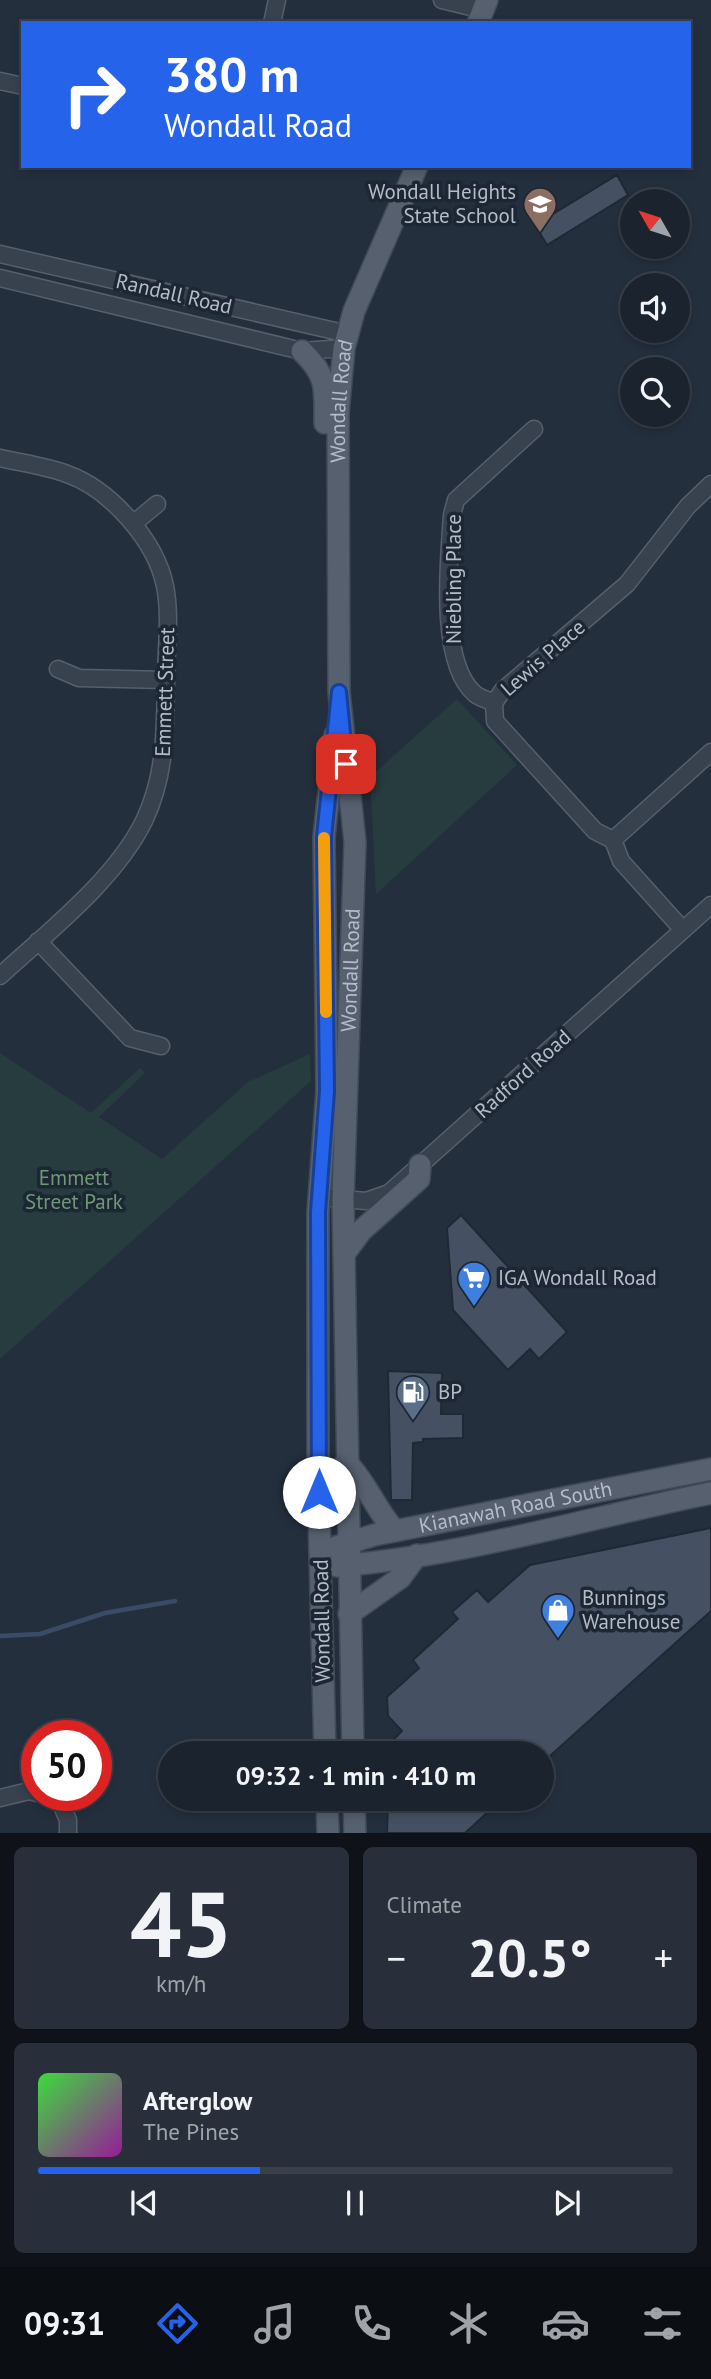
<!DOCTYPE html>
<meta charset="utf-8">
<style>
:root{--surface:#1b232e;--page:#282f3a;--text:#f1f3f6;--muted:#a0a4aa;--line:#39404a;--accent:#2563eb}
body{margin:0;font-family:"PT Sans",sans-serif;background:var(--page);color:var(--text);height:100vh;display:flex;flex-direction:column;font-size:26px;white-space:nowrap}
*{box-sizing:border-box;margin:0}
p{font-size:23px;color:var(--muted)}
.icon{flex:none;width:38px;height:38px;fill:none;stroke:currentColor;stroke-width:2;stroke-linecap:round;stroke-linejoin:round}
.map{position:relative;height:1833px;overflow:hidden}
.panel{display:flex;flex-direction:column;gap:14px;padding:14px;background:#0f1319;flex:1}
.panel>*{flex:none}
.hud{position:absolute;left:21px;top:21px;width:670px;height:147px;border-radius:0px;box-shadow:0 4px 10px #0003,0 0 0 2px var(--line);background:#2563eb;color:#fff;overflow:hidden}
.needle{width:46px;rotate:309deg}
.controls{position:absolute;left:620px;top:189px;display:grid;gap:14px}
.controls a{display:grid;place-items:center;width:70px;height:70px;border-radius:50%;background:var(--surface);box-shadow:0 4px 10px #0003,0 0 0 2px var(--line);font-size:35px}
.speed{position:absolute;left:21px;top:1720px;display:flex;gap:14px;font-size:35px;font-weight:700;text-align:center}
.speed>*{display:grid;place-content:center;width:91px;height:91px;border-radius:50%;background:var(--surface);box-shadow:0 4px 10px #0003,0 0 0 2px var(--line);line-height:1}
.speed .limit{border:10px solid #d22;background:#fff;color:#111}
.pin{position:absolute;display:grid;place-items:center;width:60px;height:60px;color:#fff;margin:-30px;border-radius:14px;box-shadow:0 4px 10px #0006}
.me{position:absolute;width:77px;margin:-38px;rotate:0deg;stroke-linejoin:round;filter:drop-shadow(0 0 5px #0008)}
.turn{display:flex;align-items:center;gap:24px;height:147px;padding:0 28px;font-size:32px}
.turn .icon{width:91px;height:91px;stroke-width:2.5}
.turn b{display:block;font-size:49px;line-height:60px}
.big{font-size:52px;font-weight:700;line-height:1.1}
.panel .card{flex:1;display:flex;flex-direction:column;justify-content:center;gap:10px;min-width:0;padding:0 24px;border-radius:10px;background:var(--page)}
.panel .dial{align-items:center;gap:0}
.dial b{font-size:91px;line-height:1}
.song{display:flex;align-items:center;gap:21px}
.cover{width:84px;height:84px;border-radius:10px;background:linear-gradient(135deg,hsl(120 70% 55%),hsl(300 70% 35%))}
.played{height:7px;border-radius:4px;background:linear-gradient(90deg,var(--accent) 35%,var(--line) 35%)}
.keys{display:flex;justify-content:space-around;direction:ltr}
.heat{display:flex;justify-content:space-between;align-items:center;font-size:38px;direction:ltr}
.panel .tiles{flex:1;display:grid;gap:14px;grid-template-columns:1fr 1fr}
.card:last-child{grid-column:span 2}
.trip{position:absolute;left:158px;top:1741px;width:396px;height:70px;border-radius:35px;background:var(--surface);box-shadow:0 4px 10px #0003,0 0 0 2px var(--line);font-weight:700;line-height:70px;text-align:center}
.tab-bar{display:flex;height:112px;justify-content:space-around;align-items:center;background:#0b0e12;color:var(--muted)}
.tab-bar .icon{width:49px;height:49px}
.tab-bar .active{color:var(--accent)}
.tab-bar b{font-size:32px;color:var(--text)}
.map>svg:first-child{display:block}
.green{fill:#263c3f}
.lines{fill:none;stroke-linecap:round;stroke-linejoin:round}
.stream{stroke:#394c67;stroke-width:4.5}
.building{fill:#455162;stroke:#1f2835;stroke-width:2}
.minor-casing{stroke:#565f6c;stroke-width:19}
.major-casing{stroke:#414a57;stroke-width:24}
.minor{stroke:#38414e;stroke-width:16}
.major{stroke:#56606e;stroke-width:21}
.route-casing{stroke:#184099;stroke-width:18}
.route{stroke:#2563eb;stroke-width:12}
.slow{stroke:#f59e0b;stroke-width:12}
.labels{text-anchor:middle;stroke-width:7;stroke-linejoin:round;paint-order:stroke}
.poi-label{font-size:21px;fill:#b4bcc9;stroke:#1d2633;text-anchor:start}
.street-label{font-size:21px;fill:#b4bcc9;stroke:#1d2633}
.park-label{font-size:21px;fill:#6b9a76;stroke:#1d2633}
</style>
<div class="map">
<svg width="711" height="1833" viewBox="0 0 711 1833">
<rect width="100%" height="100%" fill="#242f3e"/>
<path class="green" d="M457,699L517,765L376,894L370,777Z
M0,1053L91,1113L140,1068L145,1073L99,1117L162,1159L248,1082L310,1054L311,1081L0,1359Z"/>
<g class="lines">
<path class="stream" d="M0,1636L40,1634L105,1613L175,1601"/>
</g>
<path class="building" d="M617,175L628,195L547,245L535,225Z
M461,1215L567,1332L539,1359L530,1349L508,1370L453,1310L447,1228Z
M388,1371L442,1373L441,1414H463V1438L423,1439V1442L413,1443L412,1500H391Z
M711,1528V1611L541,1764V1754H387V1746L402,1731L388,1716L387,1697L419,1668L413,1660L458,1619L452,1612L477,1590L488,1602L530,1565Z
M388,1799H502L465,1833H387Z"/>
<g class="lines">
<defs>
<path id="minor" d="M442,0L483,10
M272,23L277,0
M0,81L23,86
M0,254L348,334
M0,278L302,351L344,348
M0,458C22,463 46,466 67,474C110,489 156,541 165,586C171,616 166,650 166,681C165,730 166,775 144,821C115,880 48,932 0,976
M133,524L157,504
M58,669L79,678L166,680
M494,703C488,700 480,698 475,694C438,663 449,559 452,515L456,500L534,429
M613,840L711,752
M683,930L621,861L613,840L595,831L495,721L494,703L503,690L627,584L688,506L711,484
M38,941L130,1038L161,1046
M332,1198L366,1201L389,1193L711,905
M46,1796L59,1799L68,1820V1833
M0,1798L29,1791L37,1793"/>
<g id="major">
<path d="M478,23L487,0"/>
<path d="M302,351C328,376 325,389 325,423"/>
<path d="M344,1254L361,1231L419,1179L420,1165"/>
<path d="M346,1462C367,1483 375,1509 395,1531"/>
<path id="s1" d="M336,1547L374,1535L711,1469"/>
<path d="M337,1566C463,1556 587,1518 711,1493"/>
<path d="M349,1614L400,1578L417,1555"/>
<path d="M325,1754L318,1471V1212L327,1091L324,837L335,735"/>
<path id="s2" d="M353,1754L343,1199L355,842L339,692L338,413L344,348L354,311L417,166"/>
<path d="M327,1799L328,1833"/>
<path d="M354,1799L355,1833"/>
</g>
</defs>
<use href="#minor" class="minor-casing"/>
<use href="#major" class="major-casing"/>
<use href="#minor" class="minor"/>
<use href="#major" class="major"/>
</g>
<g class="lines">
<defs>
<path id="route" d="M319,1492L318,1212L327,1091L324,837L339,692L346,764"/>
</defs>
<use href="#route" class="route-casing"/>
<use href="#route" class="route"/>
<path class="slow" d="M324,838L326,1012"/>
</g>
<defs>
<symbol id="school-pin" viewBox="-11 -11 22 30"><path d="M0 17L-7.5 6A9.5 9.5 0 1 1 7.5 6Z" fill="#8d6e63" stroke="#1d2633"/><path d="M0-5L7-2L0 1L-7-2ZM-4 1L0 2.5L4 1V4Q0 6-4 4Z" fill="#fff"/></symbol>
<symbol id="supermarket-pin" viewBox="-11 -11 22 30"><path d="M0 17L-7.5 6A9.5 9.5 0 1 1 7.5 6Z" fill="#3f7fe0" stroke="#1d2633"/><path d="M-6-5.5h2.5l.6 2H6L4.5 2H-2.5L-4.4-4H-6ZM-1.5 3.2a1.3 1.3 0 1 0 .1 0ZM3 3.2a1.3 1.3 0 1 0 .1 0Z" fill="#fff"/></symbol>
<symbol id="fuel-pin" viewBox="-11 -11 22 30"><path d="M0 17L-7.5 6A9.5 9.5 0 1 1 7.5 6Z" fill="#5c6f8a" stroke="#1d2633"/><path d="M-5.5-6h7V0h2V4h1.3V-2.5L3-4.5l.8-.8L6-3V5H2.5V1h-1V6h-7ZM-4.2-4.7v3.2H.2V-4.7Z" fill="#fff"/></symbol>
<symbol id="shop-pin" viewBox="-11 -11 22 30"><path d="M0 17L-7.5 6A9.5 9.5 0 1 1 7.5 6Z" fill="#3f7fe0" stroke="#1d2633"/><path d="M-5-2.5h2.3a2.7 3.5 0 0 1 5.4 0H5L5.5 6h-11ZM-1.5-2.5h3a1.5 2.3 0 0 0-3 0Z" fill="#fff"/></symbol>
</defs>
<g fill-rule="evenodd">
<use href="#school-pin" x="521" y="185" width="38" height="52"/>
<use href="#supermarket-pin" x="455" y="1259" width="38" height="52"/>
<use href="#fuel-pin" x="394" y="1373" width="38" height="52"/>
<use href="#shop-pin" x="539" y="1591" width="38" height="52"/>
</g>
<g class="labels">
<g class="poi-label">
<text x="516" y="199" text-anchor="end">Wondall Heights<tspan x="516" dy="24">State School</tspan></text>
<text x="498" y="1285">IGA Wondall Road</text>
<text x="438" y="1399">BP</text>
<text x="582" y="1605">Bunnings<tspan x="582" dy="24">Warehouse</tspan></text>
</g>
<g class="street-label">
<text transform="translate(174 294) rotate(13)" y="7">Randall Road</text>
<text dy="7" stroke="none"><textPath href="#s2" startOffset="1354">Wondall Road</textPath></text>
<text transform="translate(454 579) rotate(-90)" y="7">Niebling Place</text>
<text transform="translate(543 658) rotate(-41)" y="7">Lewis Place</text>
<text transform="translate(165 692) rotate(-88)" y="7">Emmett Street</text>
<text dy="7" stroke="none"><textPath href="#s2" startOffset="784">Wondall Road</textPath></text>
<text transform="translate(523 1074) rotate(-42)" y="7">Radford Road</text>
<text dy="7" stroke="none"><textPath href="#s1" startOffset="184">Kianawah Road South</textPath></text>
<text transform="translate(322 1621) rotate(-91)" y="7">Wondall Road</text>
</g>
<g class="park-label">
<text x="74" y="1185">Emmett<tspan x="74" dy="24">Street Park</tspan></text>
</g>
</g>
</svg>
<div class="controls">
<a><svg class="needle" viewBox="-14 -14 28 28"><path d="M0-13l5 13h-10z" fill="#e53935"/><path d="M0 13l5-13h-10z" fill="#a0a4aa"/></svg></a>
<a><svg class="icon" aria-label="sound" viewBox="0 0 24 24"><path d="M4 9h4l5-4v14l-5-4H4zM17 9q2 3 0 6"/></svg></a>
<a><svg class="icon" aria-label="search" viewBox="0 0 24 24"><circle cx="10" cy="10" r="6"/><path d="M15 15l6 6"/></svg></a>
</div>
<div class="speed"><div class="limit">50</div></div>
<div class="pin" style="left:346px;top:764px;background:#d93025"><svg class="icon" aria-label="arrive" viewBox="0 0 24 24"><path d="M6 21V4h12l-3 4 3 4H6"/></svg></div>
<svg class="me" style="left:319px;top:1492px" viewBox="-20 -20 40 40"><circle r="19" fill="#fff"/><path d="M0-13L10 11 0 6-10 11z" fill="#2563eb"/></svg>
<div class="trip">09:32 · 1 min · 410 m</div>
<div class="hud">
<div class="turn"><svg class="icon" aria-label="right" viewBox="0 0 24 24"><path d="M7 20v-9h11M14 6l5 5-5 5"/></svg><div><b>380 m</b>Wondall Road</div></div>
</div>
</div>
<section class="panel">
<div class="tiles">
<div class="card dial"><b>45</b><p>km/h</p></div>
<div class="card"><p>Climate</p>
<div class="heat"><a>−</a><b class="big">20.5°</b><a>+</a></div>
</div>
<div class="card">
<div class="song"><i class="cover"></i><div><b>Afterglow</b><p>The Pines</p></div></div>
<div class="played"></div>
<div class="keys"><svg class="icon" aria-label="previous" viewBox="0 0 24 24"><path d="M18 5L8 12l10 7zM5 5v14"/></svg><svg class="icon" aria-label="pause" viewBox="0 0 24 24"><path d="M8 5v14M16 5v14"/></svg><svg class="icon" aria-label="next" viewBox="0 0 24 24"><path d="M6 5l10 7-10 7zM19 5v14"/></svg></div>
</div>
</div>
</section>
<nav class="tab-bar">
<b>09:31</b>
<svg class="icon active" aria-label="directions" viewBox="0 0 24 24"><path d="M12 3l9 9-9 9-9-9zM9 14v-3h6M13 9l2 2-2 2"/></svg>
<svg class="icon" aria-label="music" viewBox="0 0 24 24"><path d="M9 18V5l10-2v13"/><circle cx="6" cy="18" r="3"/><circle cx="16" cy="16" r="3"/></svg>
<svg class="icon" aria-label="phone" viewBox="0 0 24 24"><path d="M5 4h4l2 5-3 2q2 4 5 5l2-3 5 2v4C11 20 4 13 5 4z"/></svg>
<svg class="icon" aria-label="climate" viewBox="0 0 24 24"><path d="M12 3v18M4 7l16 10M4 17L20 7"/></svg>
<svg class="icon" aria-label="car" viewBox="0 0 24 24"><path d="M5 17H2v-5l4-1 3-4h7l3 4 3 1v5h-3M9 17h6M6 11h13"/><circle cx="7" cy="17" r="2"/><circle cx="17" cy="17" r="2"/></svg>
<svg class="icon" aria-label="filters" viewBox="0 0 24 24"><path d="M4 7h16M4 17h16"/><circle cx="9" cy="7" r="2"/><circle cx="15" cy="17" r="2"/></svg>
</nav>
